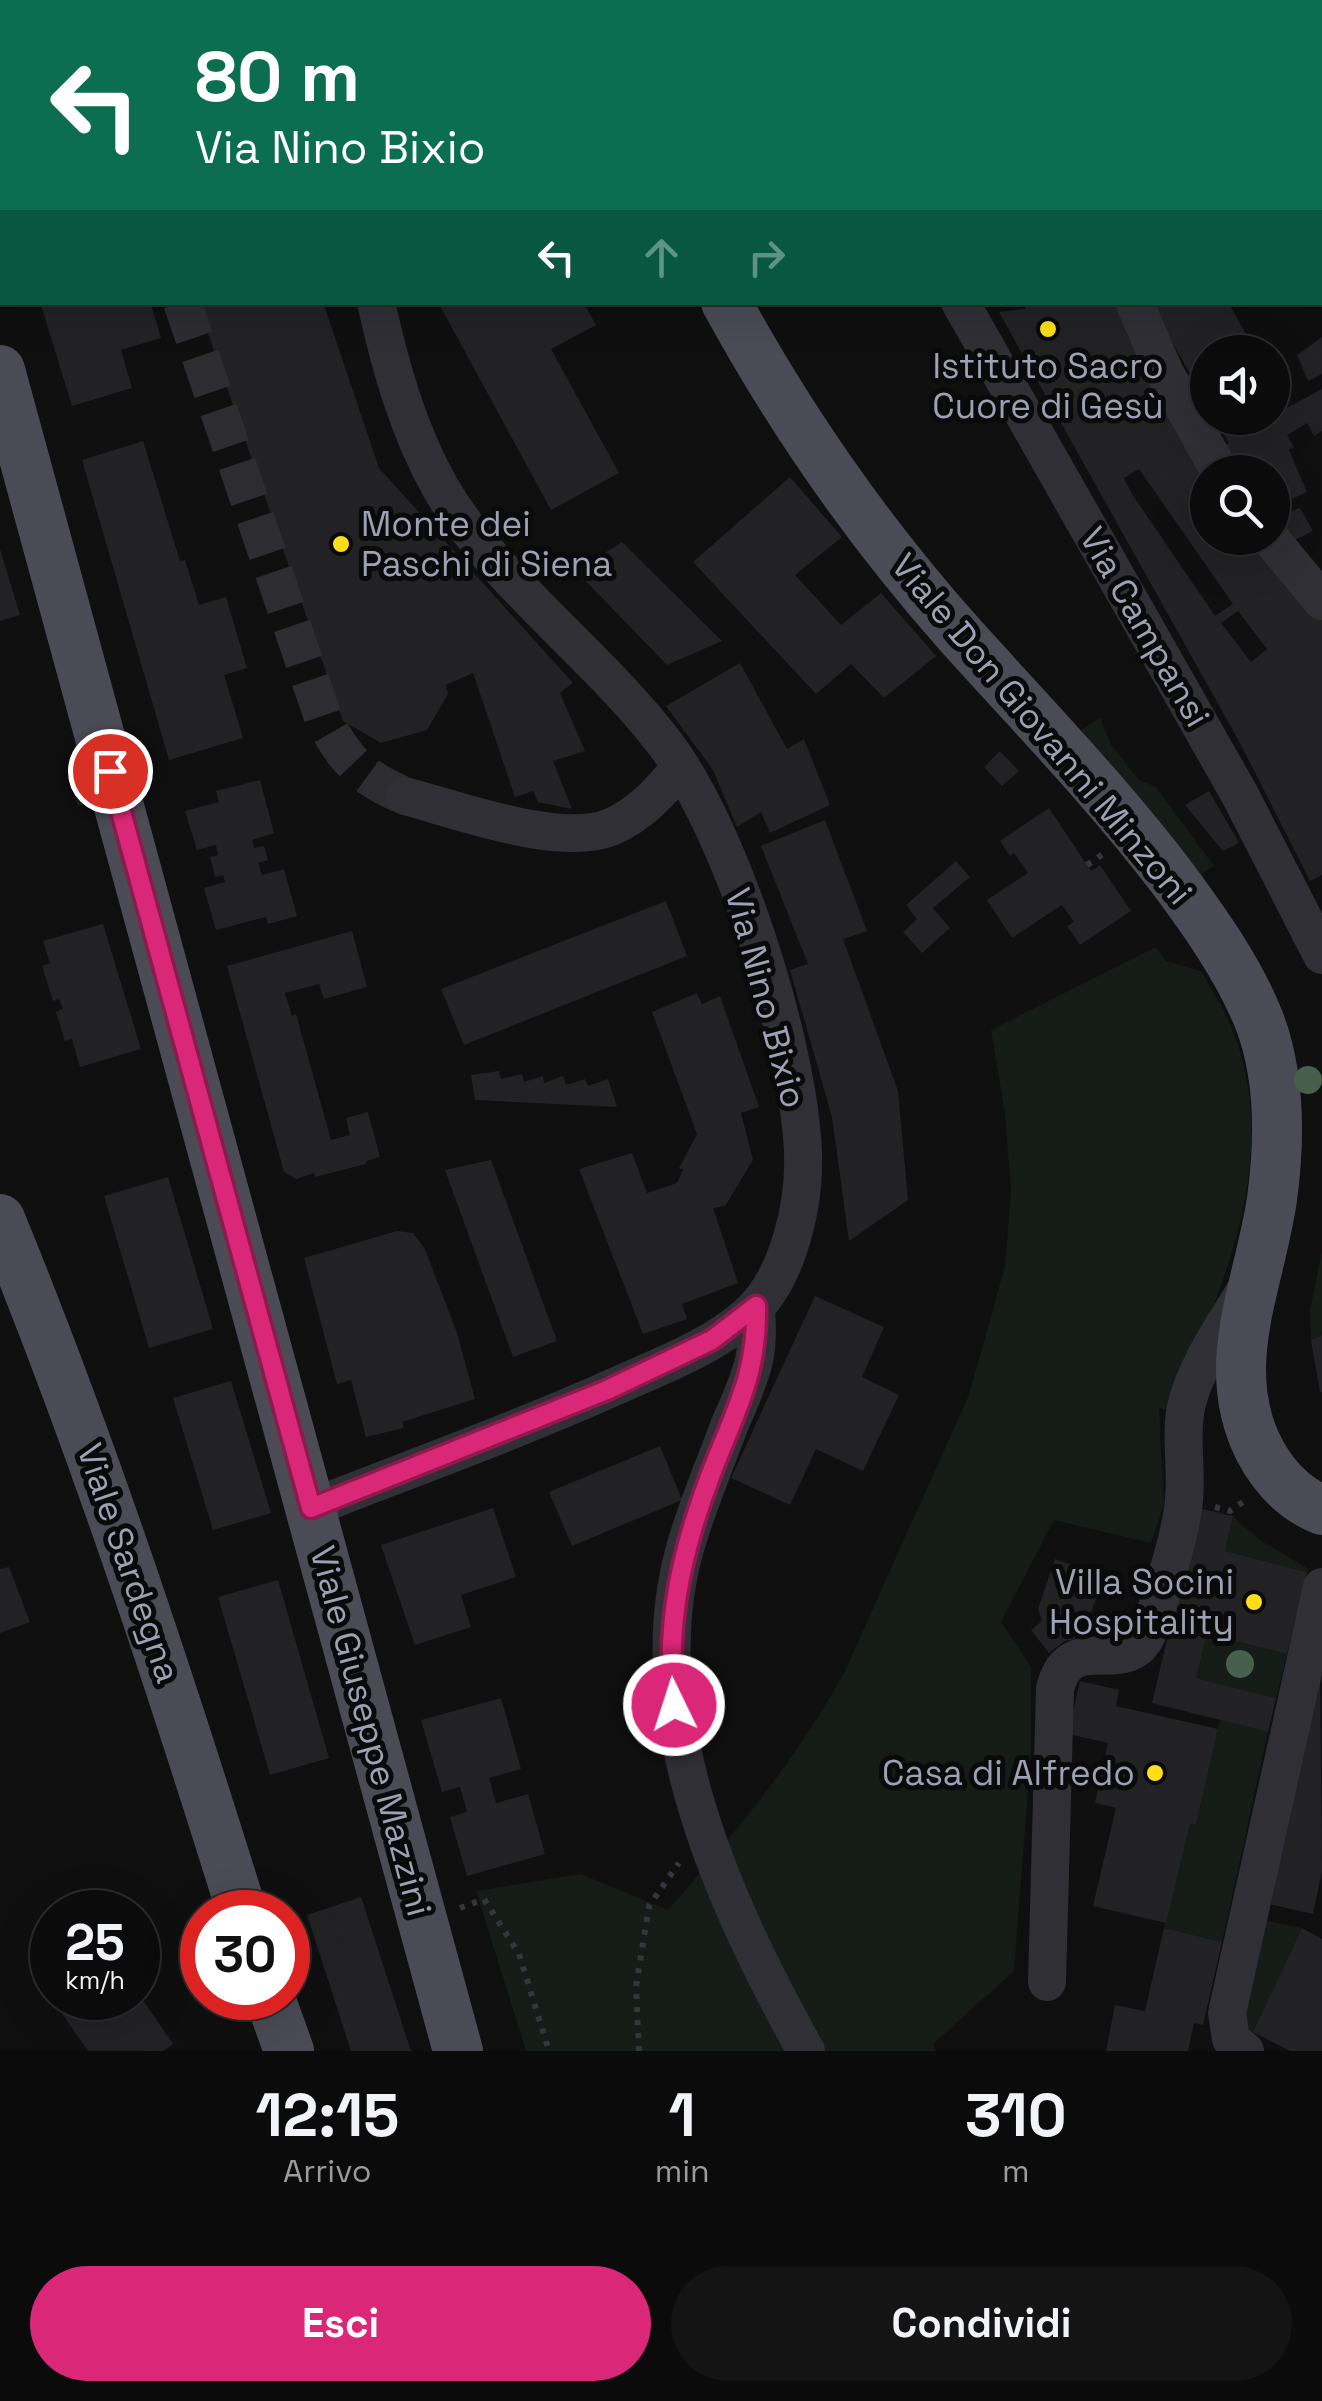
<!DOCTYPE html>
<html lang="it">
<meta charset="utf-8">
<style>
body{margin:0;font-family:"Space Grotesk",sans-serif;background:#141415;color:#f1f3f6;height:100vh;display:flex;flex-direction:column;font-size:38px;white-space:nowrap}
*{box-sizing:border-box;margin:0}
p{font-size:32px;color:#9a9b9d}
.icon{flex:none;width:55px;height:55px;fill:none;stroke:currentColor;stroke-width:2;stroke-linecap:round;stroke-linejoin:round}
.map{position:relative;height:2051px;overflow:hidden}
.side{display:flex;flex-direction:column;background:#0b0b0c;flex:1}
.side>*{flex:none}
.guide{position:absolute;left:0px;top:0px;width:1322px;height:305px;box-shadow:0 10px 40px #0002,0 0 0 2px #2b2b2d;background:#0b6e4f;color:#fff;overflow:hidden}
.tools{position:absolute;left:1190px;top:335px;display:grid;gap:20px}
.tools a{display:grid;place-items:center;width:100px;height:100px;border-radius:50%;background:#0b0b0c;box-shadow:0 10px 40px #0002,0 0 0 2px #2b2b2d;font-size:50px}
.speed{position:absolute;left:30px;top:1890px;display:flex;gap:20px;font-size:50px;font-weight:700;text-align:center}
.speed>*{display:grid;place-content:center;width:130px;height:130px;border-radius:50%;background:#0b0b0c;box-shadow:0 10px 40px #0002,0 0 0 2px #2b2b2d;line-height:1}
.speed small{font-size:25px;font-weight:400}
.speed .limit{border:15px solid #d22;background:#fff;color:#111}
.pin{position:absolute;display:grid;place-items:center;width:85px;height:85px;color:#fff;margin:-42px;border:5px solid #fff;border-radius:50%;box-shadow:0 2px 10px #0007}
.me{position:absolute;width:110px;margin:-55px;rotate:356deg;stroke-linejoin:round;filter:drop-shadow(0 0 8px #0008)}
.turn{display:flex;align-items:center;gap:35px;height:210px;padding:0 30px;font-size:45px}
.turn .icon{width:130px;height:130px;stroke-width:2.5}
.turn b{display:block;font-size:70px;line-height:85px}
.lanes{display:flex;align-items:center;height:95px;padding:0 30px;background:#0003;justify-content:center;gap:50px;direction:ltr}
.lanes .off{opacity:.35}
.eta{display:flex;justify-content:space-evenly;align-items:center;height:170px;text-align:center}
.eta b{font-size:60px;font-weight:800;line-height:70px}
.button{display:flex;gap:20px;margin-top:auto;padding:20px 30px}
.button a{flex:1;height:115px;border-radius:60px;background:#db2777;color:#fff;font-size:40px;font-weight:800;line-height:115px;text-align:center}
.button a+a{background:#141415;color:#f1f3f6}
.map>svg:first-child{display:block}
.green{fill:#151b17}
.building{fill:#222224;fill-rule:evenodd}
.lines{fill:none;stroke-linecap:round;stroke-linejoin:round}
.minor-tunnel{stroke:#2c2c31;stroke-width:38;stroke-dasharray:38 19;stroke-linecap:butt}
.path{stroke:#35363d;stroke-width:6;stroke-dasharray:5 8;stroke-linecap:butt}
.minor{stroke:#302f36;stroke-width:38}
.major{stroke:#4b4b55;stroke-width:50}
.tree{fill:#465f4c}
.route-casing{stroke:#8e194d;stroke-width:25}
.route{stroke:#db2777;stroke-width:18}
.poi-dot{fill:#ffde18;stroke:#0a0a0b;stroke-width:4}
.labels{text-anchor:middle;stroke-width:10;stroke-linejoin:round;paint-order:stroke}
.poi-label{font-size:35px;fill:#9ea0b3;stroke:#0a0a0b;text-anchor:end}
.street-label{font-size:35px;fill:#9ea0b3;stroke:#0a0a0b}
</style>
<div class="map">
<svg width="1322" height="2051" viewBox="0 0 1322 2051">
<rect width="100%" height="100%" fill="#0f0f10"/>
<!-- green -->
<path class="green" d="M1100,718L1111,745L1139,780L1156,787L1214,866L1200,875L1080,731Z
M1156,947L1166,961L1201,971C1214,993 1228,1015 1236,1039C1280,1167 1221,1296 1167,1410L1159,1408L1164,1504L1151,1543L1054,1520L1001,1622L1031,1667V1753L1014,1971L933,2044L936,2051H526L476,1891L581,1874L668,1910C733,1836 796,1760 844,1673L969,1395L1005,1266L1011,1190L1005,1114L991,1030Z
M1322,1250V1335L1311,1340L1310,1310Z
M1233,1516L1258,1539L1307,1568V1572L1225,1551Z
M1207,1634L1287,1654L1276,1698L1196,1678Z
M1220,1720L1268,1732L1222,1942L1164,1928L1190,1824L1196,1825Z
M1264,1920L1302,1928L1253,2032L1243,2026Z"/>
<!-- building -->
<path class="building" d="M40,302H150L161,338L121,350L132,388L72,406Z
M197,302H323L379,468L573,683L560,693L585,751L553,761L572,809L538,802L533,791L515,797L473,673L446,685L448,694L427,730L381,743L343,721Z
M438,302H583L596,325L551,349L619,473L551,510Z
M1026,302H1122L1208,471V538H1261L1322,614V875L1310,881L1240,743L999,312L1025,309ZM1139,469L1233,604L1215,616L1132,494L1124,478ZM1238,611L1267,649L1251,662L1221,623Z
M1149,302H1228L1256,352H1208V405Z
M1322,337V374L1308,381L1297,355Z
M1272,382L1287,408L1322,389V431L1314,436L1307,423L1287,435L1294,447L1289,450L1307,492L1285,502L1290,512L1300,508L1313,531L1289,543L1272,530V472H1235L1218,448L1229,443L1214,418H1272Z
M143,441L180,561L185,560L199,605L226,597L247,668L224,675L243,738L169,760L82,460Z
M790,477L842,537L795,575L841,625L881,593L936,656L884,698L851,664L816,694L693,562Z
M622,542L722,641L667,665L576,571Z
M0,549L20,615L0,621Z
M740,663L787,749L804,739L830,805L770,833L761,812L737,827L713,770L666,706Z
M1000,751L1019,771L1002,786L984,767Z
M260,780L274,833L252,840L254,848L264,846L268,860L258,863L262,875L284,869L297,916L268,924L266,917L216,930L204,888L225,882L223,875L215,877L210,857L218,855L216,845L197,850L185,811L219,802L216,791Z
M82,783L87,804L78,806L72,786Z
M1209,791L1239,843L1223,851L1185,805Z
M1049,808L1091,871L1100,865L1131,911L1080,945L1067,926L1074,922L1062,905L1012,938L987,900L1028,873L1014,853L1010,856L1000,841Z
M825,820L867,931L843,939L898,1091L908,1200L849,1241L832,1117L790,970L808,964L761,846Z
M956,861L970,877L933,908L950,928L922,953L903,932L917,919L906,905Z
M666,901L687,956L464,1045L441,989Z
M103,924L141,1049L80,1067L72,1039L65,1041L56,1012L63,1009L59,999L53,1001L42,966L50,963L43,941Z
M352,931L367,987L324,999L319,984L285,993L292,1016L296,1014L331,1140L350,1135L346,1118L368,1112L380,1157L366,1161V1164L315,1177L314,1173L296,1179L284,1172L227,966Z
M697,993L702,1004L720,996L759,1107L741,1113L753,1160L725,1206L713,1208L738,1283L682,1304L687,1319L643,1334L579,1169L632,1153L647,1193L677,1183L683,1170L679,1168L697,1134L652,1012Z
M499,1071L501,1079L522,1074L524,1082L543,1076L544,1083L563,1076L566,1085L585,1079L588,1086L608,1079L617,1107L475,1100L471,1075Z
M491,1160L557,1341L513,1357L445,1170Z
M168,1177L213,1329L149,1348L104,1196Z
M397,1231L413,1233L425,1249L457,1333L475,1399L402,1422L404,1428L366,1437L351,1380L337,1384L304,1258Z
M815,1296L884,1327L862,1377L899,1395L863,1471L816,1449L790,1505L731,1478Z
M1322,1335V1392H1320L1311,1340Z
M231,1381L271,1513L213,1530L173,1398Z
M660,1446L682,1500L572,1546L549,1492Z
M493,1508L516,1577L461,1595L471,1627L415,1645L381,1545Z
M1198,1508L1233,1516L1225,1551L1307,1572L1287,1654L1207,1634L1196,1678L1276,1698L1268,1732L1152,1703Z
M1055,1559L1104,1576L1088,1622L1081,1620L1075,1639L1065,1641L1049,1653L1031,1630L1042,1621L1038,1609Z
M9,1567L30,1622L0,1633V1569Z
M278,1580L329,1758L270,1775L218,1597Z
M1320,1673L1322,1871L1313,1914L1269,1904Z
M1080,1681L1119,1690L1116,1706L1218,1729L1196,1825L1190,1824L1166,1923L1093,1906L1116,1808L1095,1803L1108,1743L1068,1734Z
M501,1698L521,1769L489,1778L496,1803L528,1794L545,1854L467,1876L450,1817L467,1812L460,1787L442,1792L421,1720Z
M361,1897L411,2051H351L307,1915Z
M1164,1928L1222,1942L1203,2025L1194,2023L1188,2051H1106L1115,2005L1145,2011Z
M1302,1928L1322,1939V2051H1290L1253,2032Z
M138,1993L173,2044L163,2051H88L60,2011L80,1998H138Z"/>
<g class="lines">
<!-- minor-tunnel -->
<path class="minor-tunnel" d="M79,0L80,2
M182,302L324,720C345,760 362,778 405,796"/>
<!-- path -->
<path class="path" d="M1087,865L1103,854
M1215,1507L1230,1511L1243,1502
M460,1908L484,1899L519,1954L549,2051
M639,2051L636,1987L649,1906L679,1863"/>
<!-- minor -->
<path class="minor" d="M450,2L452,0
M911,2L913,0
M1155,2L1156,0
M1320,238H1322
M960,302L1240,795L1322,955
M1134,302L1165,373L1220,472
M1270,538L1322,601
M405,796C458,810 560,848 611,827C640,815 662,790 681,767
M756,1307C757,1324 758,1342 754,1360C749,1382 739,1403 730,1424C715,1464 698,1504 686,1545C636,1715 725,1905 806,2051
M311,1508C415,1467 521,1429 623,1383C666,1364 716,1345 751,1312C789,1276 805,1203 803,1153C799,1044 732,832 666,745C600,657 495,582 440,487C408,430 390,366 376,302
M1047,1982L1055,1689C1070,1626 1128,1682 1148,1632C1160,1602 1182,1531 1184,1499C1187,1469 1180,1437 1186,1407C1196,1365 1223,1328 1245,1291
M1245,2051L1231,2039L1227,2013L1322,1587"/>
<!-- major -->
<path class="major" d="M560,0L562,2
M726,302C791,421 870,534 960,635C1032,715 1107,792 1173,879C1205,922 1239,970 1259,1020C1281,1077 1280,1140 1272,1199C1260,1283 1217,1366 1259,1449C1273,1476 1293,1498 1322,1510
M0,370L458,2051
M0,1219C93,1446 169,1678 242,1912
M270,1998L289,2051"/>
</g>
<!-- trees -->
<g class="tree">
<circle cx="1308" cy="1080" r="14"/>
<circle cx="1240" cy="1664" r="14"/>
</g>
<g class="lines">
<defs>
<path id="route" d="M110,771L311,1508L607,1390L712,1340L756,1306C758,1375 734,1413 711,1474C682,1550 665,1624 674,1705"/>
</defs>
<!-- route casing -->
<use href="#route" class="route-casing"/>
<!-- route -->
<use href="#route" class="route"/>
</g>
<!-- markers -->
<g class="poi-dot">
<circle cx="1048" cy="329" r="10"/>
<circle cx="341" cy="544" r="10"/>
<circle cx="1254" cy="1602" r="10"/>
<circle cx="1155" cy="1773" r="10"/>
</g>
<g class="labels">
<!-- poi labels -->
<g class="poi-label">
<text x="1048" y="378" text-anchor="middle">Istituto Sacro<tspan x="1048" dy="40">Cuore di Gesù</tspan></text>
<text x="361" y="536" text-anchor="start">Monte dei<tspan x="361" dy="40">Paschi di Siena</tspan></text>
<text x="1234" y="1594">Villa Socini<tspan x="1234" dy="40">Hospitality</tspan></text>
<text x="1135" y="1785">Casa di Alfredo</text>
</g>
<!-- street labels -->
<g class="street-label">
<text transform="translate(1145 627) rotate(60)" y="12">Via Campansi</text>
<text transform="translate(1042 729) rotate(50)" y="12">Viale Don Giovanni Minzoni</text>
<text transform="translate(766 998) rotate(75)" y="12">Via Nino Bixio</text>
<text transform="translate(129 1563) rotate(71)" y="12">Viale Sardegna</text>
<text transform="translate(371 1731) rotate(75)" y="12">Viale Giuseppe Mazzini</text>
</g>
</g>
</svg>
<div class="tools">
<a><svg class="icon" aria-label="sound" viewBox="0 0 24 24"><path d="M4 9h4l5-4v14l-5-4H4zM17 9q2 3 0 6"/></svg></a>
<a><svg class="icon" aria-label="search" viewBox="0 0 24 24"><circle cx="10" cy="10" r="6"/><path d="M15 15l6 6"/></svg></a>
</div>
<div class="speed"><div>25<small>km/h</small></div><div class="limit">30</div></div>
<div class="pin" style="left:110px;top:771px;background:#d93025"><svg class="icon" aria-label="arrive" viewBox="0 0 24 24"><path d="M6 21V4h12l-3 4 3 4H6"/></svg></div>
<svg class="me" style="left:674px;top:1705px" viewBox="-20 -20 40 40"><circle r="17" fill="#db2777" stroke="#fff" stroke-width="3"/><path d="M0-11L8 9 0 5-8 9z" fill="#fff"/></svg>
<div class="guide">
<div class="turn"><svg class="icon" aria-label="left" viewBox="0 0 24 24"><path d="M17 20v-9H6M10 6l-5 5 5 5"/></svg><div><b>80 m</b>Via Nino Bixio</div></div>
<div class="lanes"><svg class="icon" aria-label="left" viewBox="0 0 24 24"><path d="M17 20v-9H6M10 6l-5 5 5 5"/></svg><svg class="icon off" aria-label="ahead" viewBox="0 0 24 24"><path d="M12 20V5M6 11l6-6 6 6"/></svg><svg class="icon off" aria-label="right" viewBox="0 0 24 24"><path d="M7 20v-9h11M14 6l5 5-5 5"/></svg></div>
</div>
</div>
<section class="side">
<div class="eta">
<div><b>12:15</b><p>Arrivo</p></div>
<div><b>1</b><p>min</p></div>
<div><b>310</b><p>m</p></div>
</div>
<div class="button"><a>Esci</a><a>Condividi</a></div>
</section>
